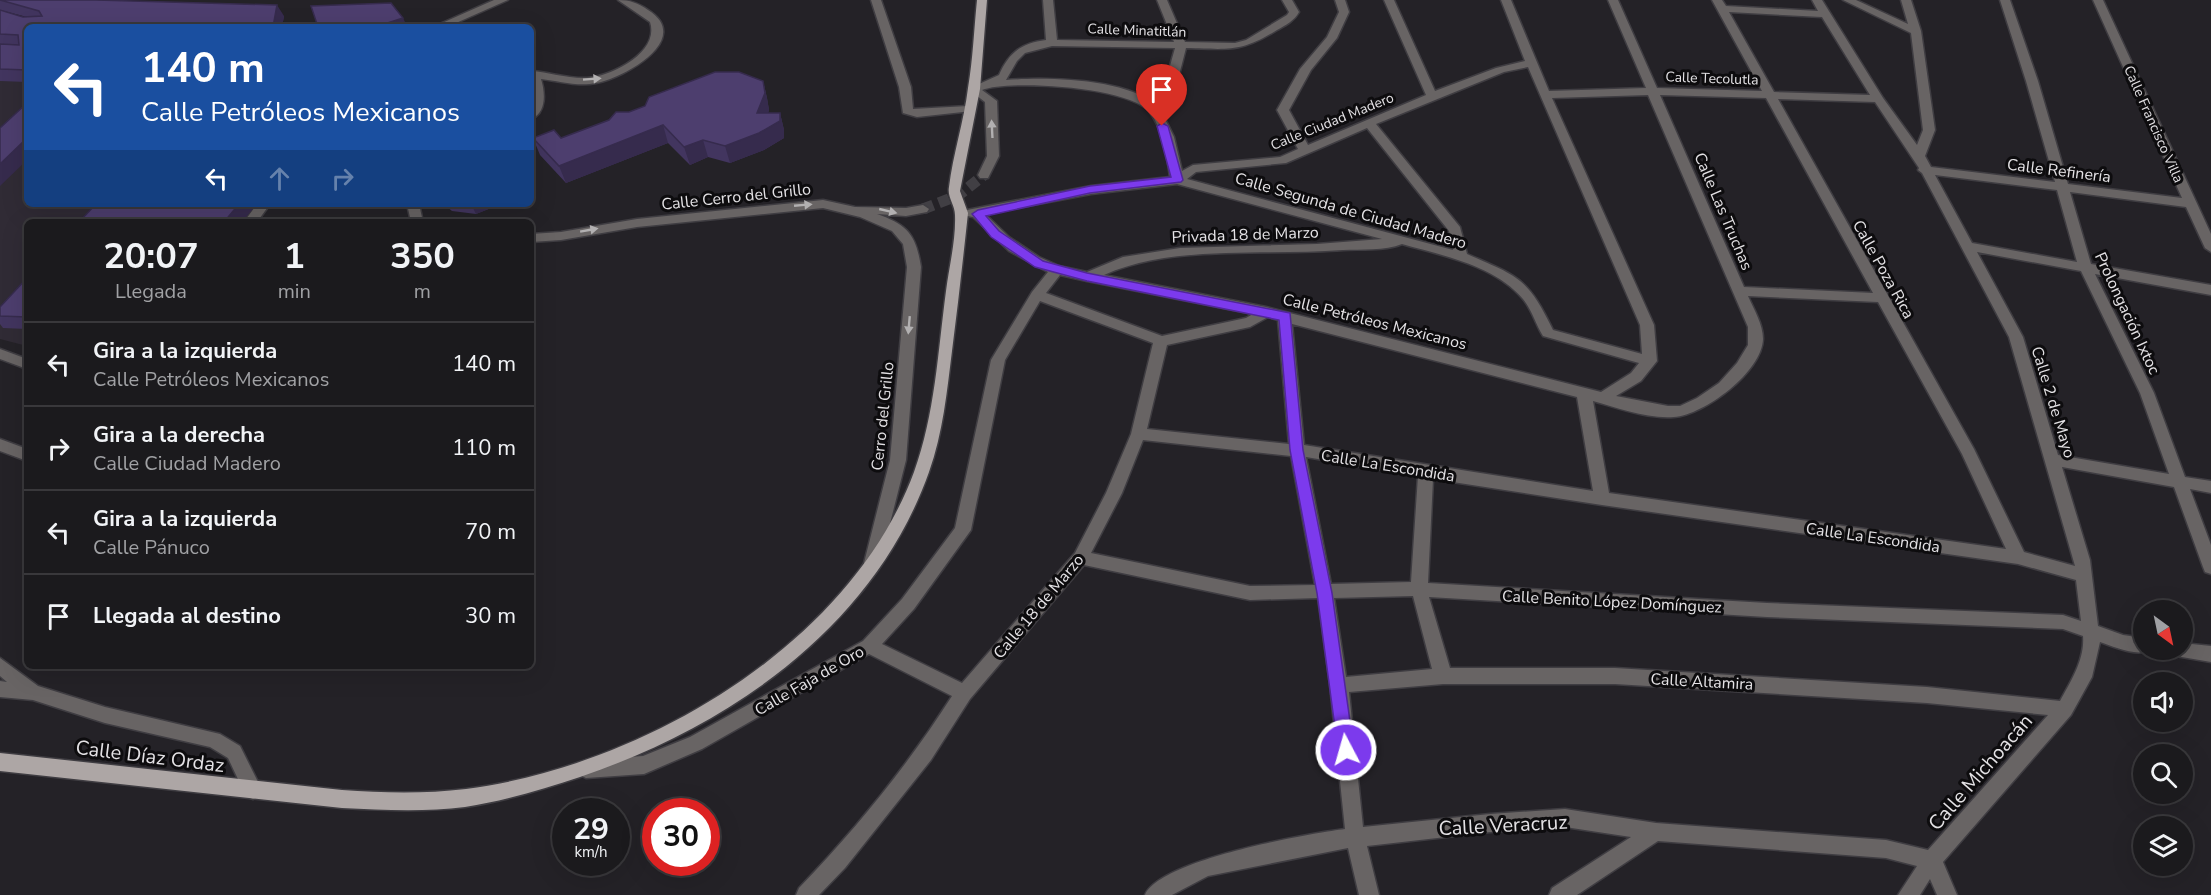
<!DOCTYPE html>
<html lang="es">
<meta charset="utf-8">
<style>
body{margin:0;font-family:"Nunito Sans",sans-serif;background:#28272a;color:#f1f3f6;height:100vh;display:flex;flex-direction:column;font-size:22px;white-space:nowrap}
*{box-sizing:border-box;margin:0}
p{font-size:20px;color:#a0a1a4}
.icon{flex:none;width:33px;height:33px;fill:none;stroke:currentColor;stroke-width:2;stroke-linecap:round;stroke-linejoin:round}
.map{position:relative;flex:1;overflow:hidden}
.details{position:absolute;left:24px;top:219px;width:510px;height:450px;display:flex;flex-direction:column;background:#1b1a1d;border-radius:9px;box-shadow:0 6px 24px #0002,0 0 0 2px #39383b}
.details>*{flex:none}
.banner{position:absolute;left:24px;top:24px;width:510px;height:183px;border-radius:9px;box-shadow:0 6px 24px #0002,0 0 0 2px #39383b;background:#1a4fa0;color:#fff;overflow:hidden}
.needle{width:39px;rotate:147deg}
.tools{position:absolute;left:2133px;top:600px;display:grid;gap:12px}
.tools a{display:grid;place-items:center;width:60px;height:60px;border-radius:50%;background:#1b1a1d;box-shadow:0 6px 24px #0002,0 0 0 2px #39383b;font-size:30px}
.speed{position:absolute;left:552px;top:798px;display:flex;gap:12px;font-size:30px;font-weight:700;text-align:center}
.speed>*{display:grid;place-content:center;width:78px;height:78px;border-radius:50%;background:#1b1a1d;box-shadow:0 6px 24px #0002,0 0 0 2px #39383b;line-height:1}
.speed small{font-size:15px;font-weight:400}
.speed .limit{border:9px solid #d22;background:#fff;color:#111}
.pin{position:absolute;display:grid;place-items:center;width:51px;height:51px;color:#fff;margin:-62px -26px;border-radius:50% 50% 50% 0;rotate:-45deg;box-shadow:0 0 6px #0007}
.pin .icon{rotate:45deg}
.me{position:absolute;width:66px;margin:-33px;rotate:354deg;stroke-linejoin:round;filter:drop-shadow(0 0 4px #0008)}
.turn{display:flex;align-items:center;gap:21px;height:126px;padding:0 18px;font-size:27px}
.turn .icon{width:78px;height:78px;stroke-width:2.5}
.turn b{display:block;font-size:42px;line-height:51px}
.lanes{display:flex;align-items:center;height:57px;padding:0 18px;background:#0003;justify-content:center;gap:30px;direction:ltr}
.lanes .off{opacity:.35}
.eta{display:flex;justify-content:space-evenly;align-items:center;height:102px;text-align:center}
.eta b{font-size:36px;font-weight:700;line-height:42px}
ul{padding:0;list-style:none}
li{display:flex;align-items:center;gap:18px;height:84px;padding:0 18px;border-top:2px solid #39383b}
li div{flex:1}
li b{display:block;font-size:22px}
li em{font-style:normal}
.map>svg:first-child{display:block}
.built{fill:#302b35}
.lines{fill:none;stroke-linecap:round;stroke-linejoin:round}
.minor-tunnel{stroke:#413f44;stroke-width:11;stroke-dasharray:11 6;stroke-linecap:butt}
.minor-casing{stroke:#3f3d42;stroke-width:3}
.major-casing{stroke:#3f3d42;stroke-width:3}
.minor{fill:#686464;fill-rule:evenodd}
.major{fill:#ada6a5;fill-rule:evenodd}
.wall{fill:#42355f}
.shaded-wall{fill:#362b4d}
.building{fill:#4d3e6e;stroke:#362b4d;stroke-width:1.5}
.oneway{fill:#b2b0b1}
.route{fill:#7c3aed;stroke:#51269a;stroke-width:1.5}
.labels{text-anchor:middle;stroke-width:6;stroke-linejoin:round;paint-order:stroke}
.far-street-label{font-size:14px;fill:#e4e2e5;stroke:#0d0c0e}
.street-label{font-size:16px;fill:#e4e2e5;stroke:#0d0c0e}
.near-street-label{font-size:20px;fill:#e4e2e5;stroke:#0d0c0e}
</style>
<div class="map">
<svg width="2211" height="895" viewBox="0 0 2211 895">
<rect width="100%" height="100%" fill="#242227"/>
<!-- built -->
<path class="built" d="M0,59L27,60V204H256L242,222H27V346L0,339Z"/>
<g class="lines">
<!-- minor-tunnel -->
<path class="minor-tunnel" d="M923,209L959,195L984,175"/>
<defs>
<path id="minor" d="M494,0H508L447,27H433Z
M618,0C630,0 638,3 648,10C694,39 624,78 596,83C578,87 559,81 541,79C545,92 547,113 531,119V103L534,96L531,71C549,72 568,79 587,78C612,76 660,52 650,22Z
M871,0H881L911,87L913,109L968,106L972,107V111L917,117L903,113L899,87Z
M1043,0H1053L1057,40L1174,42L1157,0H1167L1185,42L1235,43L1246,40L1287,15L1289,12L1282,0H1292L1299,12C1294,21 1286,25 1277,30C1240,53 1228,49 1186,48L1175,91L1163,115L1174,137L1182,171L1193,165L1280,157L1298,149L1277,110L1300,69L1327,37L1339,12L1335,0H1345L1349,12L1337,38L1311,70L1289,110L1308,145L1426,95L1384,0H1394L1435,91L1496,68L1525,61L1501,0H1511L1549,91L1646,88L1608,0H1618L1657,88L1762,91L1712,0H1722L1726,6L1818,11L1812,0H1822L1883,98L1917,145L1923,130L1911,33L1843,0H1856L1908,24L1901,0H1911L1921,31L1935,130L1925,156L1931,167L2055,182L2026,81L2000,0H2010L2038,81L2068,184L2182,198L2093,0H2103L2211,234V252L2205,248L2186,207L2070,192L2091,264L2211,285V295L2095,274L2154,393L2185,477L2211,481V493L2190,489L2211,545V574L2205,572L2203,567L2174,487L2062,467L2090,560L2098,626L2123,635L2144,638V650H2150C2136,657 2115,647 2100,642L2092,677L2071,715L1943,862L1957,895H1937L1930,879L1920,895H1898L1917,866L1886,858L1658,841L1577,895H1549L1552,888L1631,837L1565,827L1490,832L1367,846L1379,895H1359L1348,848L1208,876L1172,895H1145C1160,860 1306,834 1345,829L1330,685L1318,598L1250,600L1084,565L970,699L931,760L845,868L819,895H796L799,888C856,829 908,765 952,696L869,654L702,749L644,774L586,778L580,775L577,769L580,763L586,760L643,756L690,737L863,641L902,599L955,528L991,360L1032,292L1048,272L1009,251L973,217L967,216V210L1091,186L1170,177C1167,155 1163,129 1149,111C1128,87 1010,79 982,90L997,101L999,156L988,178H980L978,175L987,156L985,102L968,89L999,75C1009,52 1022,43 1046,40ZM1729,12L1822,17L1870,95L1774,92ZM1052,46L1175,48L1163,91L1156,105C1124,78 1047,77 1006,80L1017,61L1025,53ZM1528,67L1640,325L1642,354L1553,330C1527,277 1519,277 1467,254L1460,227L1376,124L1504,72ZM1648,95L1748,327V345L1737,363L1719,383L1697,398L1680,406H1668L1616,396L1641,381L1657,361L1654,325L1552,98ZM1660,95L1766,98L1873,293L1744,287ZM1778,99L1875,102L1919,168L1918,170L1922,173L2009,337L2075,566L2024,552L1974,449ZM1367,128L1449,231L1453,250L1187,179L1196,172L1286,163ZM1935,175L2057,190L2077,262L1972,243ZM1177,184L1382,239L1317,244L1180,248L1123,257L1087,272L1059,266L1039,257L1009,237L985,214L1091,194ZM1402,244C1444,256 1494,265 1523,299C1532,310 1536,325 1543,336L1639,363L1631,373L1601,392L1266,307L1104,275C1172,244 1268,256 1343,250C1361,249 1385,251 1402,244ZM1977,252L2081,271L2140,393L2169,474L2058,455L2023,337ZM1060,275L1087,281L1253,314L1246,318L1162,336L1046,293ZM1748,296L1878,302L1962,454L2006,549L1609,493L1593,401C1618,408 1647,419 1674,417C1704,415 1762,372 1763,339C1763,324 1754,310 1748,296ZM1040,301L1153,343L1131,434L1106,493L1075,553L962,683L882,644L914,609L971,530L1005,360ZM1268,317L1278,320L1289,444L1147,429L1167,345L1250,327ZM1292,324L1577,397L1593,491L1304,445ZM1143,440L1291,456L1315,585L1250,586L1091,553L1122,493ZM1306,457L1418,476L1411,582L1331,584ZM1433,479L1602,505L2018,564L2076,580L2081,621L2063,615L1767,603L1428,583ZM1413,596L1432,669L1346,677L1334,598ZM1429,597L1767,617L2063,629L2083,636C2085,659 2071,681 2060,701L1927,687L1615,668H1450ZM1443,684H1615L1927,703L2048,715L1928,850L1886,840L1656,823L1565,809L1490,814L1363,827L1349,692Z
M823,200L855,207L906,208L923,205L929,209L927,212L906,216L877,214C908,225 916,235 921,267L906,460L880,563L878,568L872,570L866,568L864,563L890,460L907,267L903,244L892,231L860,217L823,208L637,227L561,240L531,242V234L561,232L637,219Z
M257,204H270L257,222H244Z
M407,204H419L423,222H411Z
M0,349L27,359V369L0,359Z
M0,439L27,449V461L0,451Z
M2182,643L2211,646V662L2170,655L2168,650H2182Z
M0,658L38,686L105,707L220,734L240,746L262,790L260,796L253,799L246,796L228,758L210,747L105,723L33,700L0,697V681L7,682L0,676Z"/>
<path id="major" d="M977,0H987L980,89L960,191L968,213C963,259 958,305 952,351C947,391 943,433 929,472C874,627 730,726 580,777C543,789 505,801 465,807C425,812 383,810 342,808L0,771V753L342,790C383,793 425,794 466,789C643,766 850,645 914,472C935,415 938,351 946,291C949,267 956,240 955,215C955,205 947,197 949,187C953,154 964,121 968,88C973,59 974,29 977,0Z"/>
</defs>
<!-- minor casing -->
<use href="#minor" class="minor-casing"/>
<!-- major casing -->
<use href="#major" class="major-casing"/>
<!-- minor -->
<use href="#minor" class="minor"/>
<!-- major -->
<use href="#major" class="major"/>
</g>
<!-- wall -->
<path class="wall" d="M0,0L284,16L282,27H27V82L0,81V10L23,17H27L0,10Z
M763,81L767,98L769,110L768,113H780L784,130V138L764,150L730,163L708,157L690,165L668,143L566,183L540,155L533,138H561L645,106Z
M445,204H501L476,214L452,211L446,206Z
M27,278V329L3,328L0,324V307Z"/>
<!-- shaded-wall -->
<path class="shaded-wall" d="M277,5L284,16L282,27H273Z
M403,18L407,26L375,27Z
M763,81L767,98L769,110L762,130L757,113Z
M780,113L784,130V138L764,150L730,163L725,146Z
M663,125L668,143L566,183L559,166Z
M27,138V160L0,186V164Z
M703,140L708,157L690,165L684,147Z
M239,204H257L242,222H224Z
M471,204H501L476,214Z"/>
<!-- building -->
<path class="building" d="M0,0H96L277,5L273,27H27V70L0,69V44L19,45L18,35L0,34V10L23,17L42,16L39,11Z
M391,3L403,18L375,27H318L311,6Z
M715,72H739L763,81L765,93L757,113H780V121L759,133L725,146L703,140L684,147L663,125L559,166L533,138L554,130L561,138L609,120L616,112H629L645,106L649,97Z
M27,103V138L0,164V128Z
M96,204H239L224,222H79Z
M27,278V317L0,316V307Z"/>
<!-- one-way arrows -->
<defs><path id="oneway-solid" d="M-6-.8H1V-3.2L6.5 0L1 3.2V.8H-6Z" transform="scale(1.5)"/></defs>
<g class="oneway">
<use href="#oneway-solid" transform="translate(592 79) rotate(-4)"/>
<use href="#oneway-solid" transform="translate(992 129) rotate(-93)"/>
<use href="#oneway-solid" transform="translate(803 205) rotate(-5)"/>
<use href="#oneway-solid" transform="translate(888 211) rotate(13)"/>
<use href="#oneway-solid" transform="translate(589 230) rotate(-10)"/>
<use href="#oneway-solid" transform="translate(909 325) rotate(95)"/>
</g>
<!-- route -->
<path class="route" d="M1162,123L1168,126L1183,180L1181,182L1090,193L986,216L999,231L1043,261L1087,273L1290,313L1303,450L1332,593L1354,750L1352,755L1346,758L1340,755L1338,750L1317,593L1290,450L1279,320L1087,281L1035,267L991,237L972,214L978,210L1090,186L1171,177L1157,126Z"/>
<g class="labels">
<!-- far-street labels -->
<g class="far-street-label">
<text transform="translate(1137 30) rotate(2)" y="5">Calle Minatitlán</text>
<text transform="translate(1712 78) rotate(2)" y="5">Calle Tecolutla</text>
<text transform="translate(1332 121) rotate(-22)" y="5">Calle Ciudad Madero</text>
<text transform="translate(2154 124) rotate(66)" y="5">Calle Francisco Villa</text>
</g>
<!-- street labels -->
<g class="street-label">
<text transform="translate(2059 170) rotate(7)" y="6">Calle Refinería</text>
<text transform="translate(736 196) rotate(-6)" y="6">Calle Cerro del Grillo</text>
<text transform="translate(1351 210) rotate(16)" y="6">Calle Segunda de Ciudad Madero</text>
<text transform="translate(1724 211) rotate(67)" y="6">Calle Las Truchas</text>
<text transform="translate(1245 234) rotate(-2)" y="6">Privada 18 de Marzo</text>
<text transform="translate(1884 269) rotate(61)" y="6">Calle Poza Rica</text>
<text transform="translate(2128 313) rotate(65)" y="6">Prolongación Ixtoc</text>
<text transform="translate(1375 321) rotate(14)" y="6">Calle Petróleos Mexicanos</text>
<text transform="translate(2054 402) rotate(73)" y="6">Calle 2 de Mayo</text>
<text transform="translate(882 416) rotate(-84)" y="6">Cerro del Grillo</text>
<text transform="translate(1388 465) rotate(9)" y="6">Calle La Escondida</text>
<text transform="translate(1873 537) rotate(8)" y="6">Calle La Escondida</text>
<text transform="translate(1612 601) rotate(3)" y="6">Calle Benito López Domínguez</text>
<text transform="translate(1038 606) rotate(-50)" y="6">Calle 18 de Marzo</text>
<text transform="translate(809 680) rotate(-30)" y="6">Calle Faja de Oro</text>
<text transform="translate(1702 681) rotate(3)" y="6">Calle Altamira</text>
</g>
<!-- near-street labels -->
<g class="near-street-label">
<text transform="translate(150 756) rotate(7)" y="7">Calle Díaz Ordaz</text>
<text transform="translate(1980 772) rotate(-49)" y="7">Calle Michoacán</text>
<text transform="translate(1503 825) rotate(-3)" y="7">Calle Veracruz</text>
</g>
</g>
</svg>
<div class="tools">
<a><svg class="needle" viewBox="-14 -14 28 28"><path d="M0-13l5 13h-10z" fill="#e53935"/><path d="M0 13l5-13h-10z" fill="#a0a1a4"/></svg></a>
<a><svg class="icon" aria-label="sound" viewBox="0 0 24 24"><path d="M4 9h4l5-4v14l-5-4H4zM17 9q2 3 0 6"/></svg></a>
<a><svg class="icon" aria-label="search" viewBox="0 0 24 24"><circle cx="10" cy="10" r="6"/><path d="M15 15l6 6"/></svg></a>
<a><svg class="icon" aria-label="layers" viewBox="0 0 24 24"><path d="M12 4l9 5-9 5-9-5zM3 14l9 5 9-5"/></svg></a>
</div>
<div class="speed"><div>29<small>km/h</small></div><div class="limit">30</div></div>
<div class="pin" style="left:1162px;top:126px;background:#d93025"><svg class="icon" aria-label="arrive" viewBox="0 0 24 24"><path d="M6 21V4h12l-3 4 3 4H6"/></svg></div>
<svg class="me" style="left:1346px;top:750px" viewBox="-20 -20 40 40"><circle r="17" fill="#7c3aed" stroke="#fff" stroke-width="3"/><path d="M0-11L8 9 0 5-8 9z" fill="#fff"/></svg>
<div class="banner">
<div class="turn"><svg class="icon" aria-label="left" viewBox="0 0 24 24"><path d="M17 20v-9H6M10 6l-5 5 5 5"/></svg><div><b>140 m</b>Calle Petróleos Mexicanos</div></div>
<div class="lanes"><svg class="icon" aria-label="left" viewBox="0 0 24 24"><path d="M17 20v-9H6M10 6l-5 5 5 5"/></svg><svg class="icon off" aria-label="ahead" viewBox="0 0 24 24"><path d="M12 20V5M6 11l6-6 6 6"/></svg><svg class="icon off" aria-label="right" viewBox="0 0 24 24"><path d="M7 20v-9h11M14 6l5 5-5 5"/></svg></div>
</div>
<section class="details">
<div class="eta">
<div><b>20:07</b><p>Llegada</p></div>
<div><b>1</b><p>min</p></div>
<div><b>350</b><p>m</p></div>
</div>
<ul>
<li><svg class="icon" aria-label="left" viewBox="0 0 24 24"><path d="M17 20v-9H6M10 6l-5 5 5 5"/></svg><div><b>Gira a la izquierda</b><p>Calle Petróleos Mexicanos</p></div><em>140 m</em></li>
<li><svg class="icon" aria-label="right" viewBox="0 0 24 24"><path d="M7 20v-9h11M14 6l5 5-5 5"/></svg><div><b>Gira a la derecha</b><p>Calle Ciudad Madero</p></div><em>110 m</em></li>
<li><svg class="icon" aria-label="left" viewBox="0 0 24 24"><path d="M17 20v-9H6M10 6l-5 5 5 5"/></svg><div><b>Gira a la izquierda</b><p>Calle Pánuco</p></div><em>70 m</em></li>
<li><svg class="icon" aria-label="arrive" viewBox="0 0 24 24"><path d="M6 21V4h12l-3 4 3 4H6"/></svg><div><b>Llegada al destino</b></div><em>30 m</em></li>
</ul>
</section>
</div>
